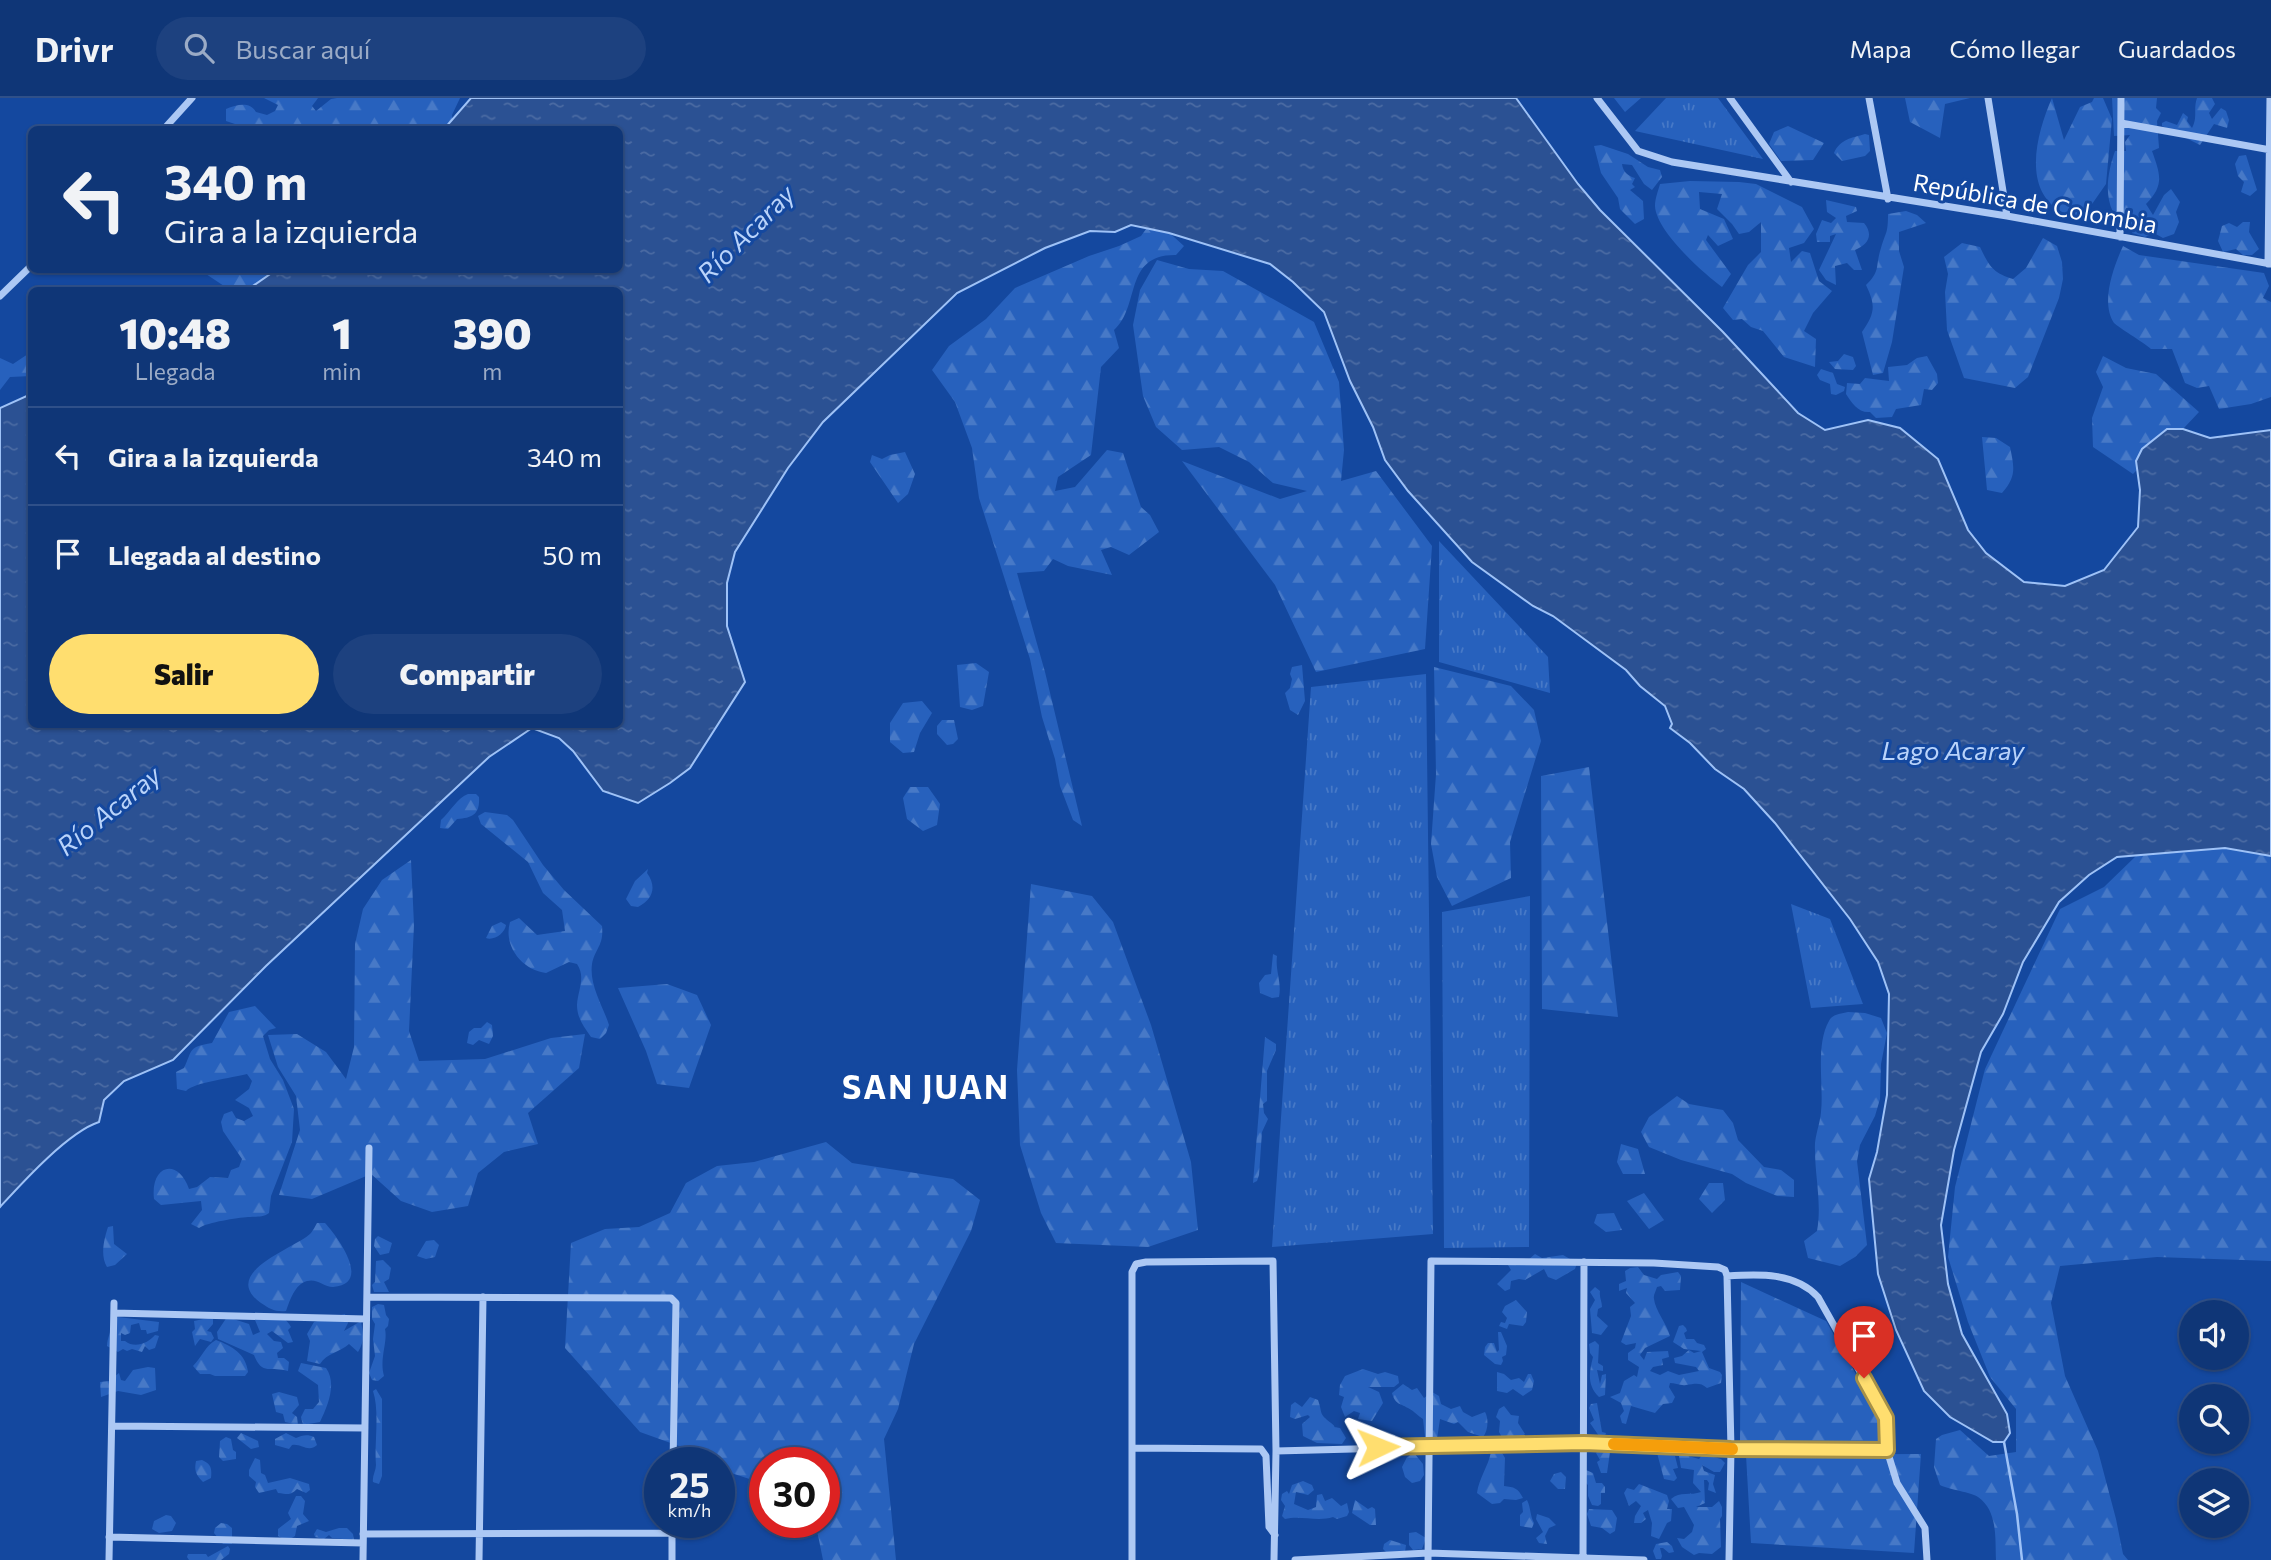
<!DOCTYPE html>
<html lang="es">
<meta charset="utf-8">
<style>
body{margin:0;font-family:Commissioner,sans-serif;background:#1d417f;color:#f1f3f6;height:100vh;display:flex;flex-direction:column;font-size:26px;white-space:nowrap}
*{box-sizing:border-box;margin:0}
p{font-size:23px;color:#9babc6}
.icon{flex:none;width:38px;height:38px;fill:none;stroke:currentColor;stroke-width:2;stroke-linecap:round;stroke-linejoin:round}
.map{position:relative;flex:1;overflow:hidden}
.details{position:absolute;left:28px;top:189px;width:595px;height:441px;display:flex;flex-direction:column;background:#0f3677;border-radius:10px;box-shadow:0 2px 5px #0004,0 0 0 2px #2f5089}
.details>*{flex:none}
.top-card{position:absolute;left:28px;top:28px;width:595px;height:147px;border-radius:10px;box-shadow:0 2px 5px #0004,0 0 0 2px #2f5089;background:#0f3677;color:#f1f3f6;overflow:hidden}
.fabs{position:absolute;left:2179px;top:1202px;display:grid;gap:14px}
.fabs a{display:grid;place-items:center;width:70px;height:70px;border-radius:50%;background:#0f3677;box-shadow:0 2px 5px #0004,0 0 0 2px #2f5089;font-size:35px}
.speed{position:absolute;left:644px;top:1349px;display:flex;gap:14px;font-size:35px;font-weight:700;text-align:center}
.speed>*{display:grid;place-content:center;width:91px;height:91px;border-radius:50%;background:#0f3677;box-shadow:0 2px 5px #0004,0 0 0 2px #2f5089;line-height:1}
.speed small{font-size:18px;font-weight:400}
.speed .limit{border:10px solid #d22;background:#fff;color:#111}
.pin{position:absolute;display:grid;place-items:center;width:60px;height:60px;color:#fff;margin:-72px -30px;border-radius:50% 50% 50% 0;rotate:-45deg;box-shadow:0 0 7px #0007}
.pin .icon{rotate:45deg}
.me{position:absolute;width:77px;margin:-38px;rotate:88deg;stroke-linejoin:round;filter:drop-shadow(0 0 5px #0008)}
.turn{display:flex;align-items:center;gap:24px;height:147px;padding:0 21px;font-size:32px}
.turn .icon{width:91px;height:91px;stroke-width:2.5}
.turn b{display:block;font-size:49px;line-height:60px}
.eta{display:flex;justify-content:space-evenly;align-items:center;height:119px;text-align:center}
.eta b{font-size:42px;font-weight:800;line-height:49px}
.action{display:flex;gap:14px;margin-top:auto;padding:14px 21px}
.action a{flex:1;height:80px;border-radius:42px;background:#ffde6f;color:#111;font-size:28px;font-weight:800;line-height:80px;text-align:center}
.action a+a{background:#1d417f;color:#f1f3f6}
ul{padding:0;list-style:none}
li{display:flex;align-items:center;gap:21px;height:98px;padding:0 21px;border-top:2px solid #2f5089}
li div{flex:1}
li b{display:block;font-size:26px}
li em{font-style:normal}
header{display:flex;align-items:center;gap:42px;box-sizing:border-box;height:98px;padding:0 35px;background:#0f3677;border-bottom:2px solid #2f5089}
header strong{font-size:33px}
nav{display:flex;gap:38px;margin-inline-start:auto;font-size:24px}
.search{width:490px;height:63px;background:#1d417f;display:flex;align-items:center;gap:18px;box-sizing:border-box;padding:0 24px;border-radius:38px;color:#9babc6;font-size:26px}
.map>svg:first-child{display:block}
.grass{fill:url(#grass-tufts)}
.forest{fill:url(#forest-firs)}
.water{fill:url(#water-ripples);stroke:#9ec2f7;stroke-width:2}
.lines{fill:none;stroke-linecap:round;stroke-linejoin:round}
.stream{stroke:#9ec2f7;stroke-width:2.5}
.minor{stroke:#acc8f4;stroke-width:7}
.route-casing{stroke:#a69048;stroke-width:18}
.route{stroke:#ffde6f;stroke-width:12}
.slow{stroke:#f59e0b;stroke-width:12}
.labels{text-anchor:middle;stroke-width:6;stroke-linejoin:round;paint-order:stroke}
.street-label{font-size:24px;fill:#fff;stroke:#14489f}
.water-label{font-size:26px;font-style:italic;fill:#b9d3fa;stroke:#14489f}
.district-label{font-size:32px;font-weight:bold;letter-spacing:2px;fill:#fff;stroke:#14489f}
</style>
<header>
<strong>Drivr</strong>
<div class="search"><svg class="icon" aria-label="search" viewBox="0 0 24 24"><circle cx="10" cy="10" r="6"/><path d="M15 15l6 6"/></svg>Buscar aquí</div>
<nav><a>Mapa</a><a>Cómo llegar</a><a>Guardados</a></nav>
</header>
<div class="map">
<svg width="2271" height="1462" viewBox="0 0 2271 1462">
<defs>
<pattern id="grass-tufts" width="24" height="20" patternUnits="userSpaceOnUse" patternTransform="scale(1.75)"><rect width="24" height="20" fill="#2761bd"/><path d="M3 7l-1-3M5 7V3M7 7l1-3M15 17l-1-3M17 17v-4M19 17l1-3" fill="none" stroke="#4779c7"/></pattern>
<pattern id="forest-firs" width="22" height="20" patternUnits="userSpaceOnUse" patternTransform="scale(1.75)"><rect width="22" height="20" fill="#2761bd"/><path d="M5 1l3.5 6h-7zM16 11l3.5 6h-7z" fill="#4779c7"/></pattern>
<pattern id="water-ripples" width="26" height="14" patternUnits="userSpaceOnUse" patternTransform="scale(1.75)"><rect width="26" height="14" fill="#2b5193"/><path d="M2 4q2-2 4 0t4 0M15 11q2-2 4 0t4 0" fill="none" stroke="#4b6ba3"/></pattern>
</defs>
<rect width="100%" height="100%" fill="#14489f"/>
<!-- grass -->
<path class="grass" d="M1614,0H1641L1625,14Z
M1666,0H1718L1763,61L1635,33Z
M1439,443L1548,559L1550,595L1439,564Z
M1426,576L1433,1136L1272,1149L1311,589Z
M1530,798L1529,1149L1444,1150L1442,814Z
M1791,806L1830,821L1863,906L1811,910Z"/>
<!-- forest -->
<path class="forest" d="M264,0H318L312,8L316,13L331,1L337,0H460L452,17L454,31H238L235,26L226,23V11C237,7 249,3 256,14L267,17L275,13L278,7Z
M1905,0H1970L1945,6L1940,40L1910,24Z
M2052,0L2064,42L2080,9L2092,4L2094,0H2103L2112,21L2106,86L2083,119C2077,117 2068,117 2062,114C2021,92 2037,34 2052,0Z
M2112,0H2157L2156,10L2161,15L2157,23L2159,50L2152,53C2160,76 2165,87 2146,106L2153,117L2164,97L2171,91L2180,104L2176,114L2179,124L2174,136L2163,140L2154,135L2145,139L2132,135L2129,117L2113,114C2104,96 2108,73 2115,53H2126L2125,44L2130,37L2114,38Z
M2197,0H2212L2215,6L2209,15L2212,21L2221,10L2226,13L2229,22L2227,30L2214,26L2200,47L2162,28V25L2166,23L2177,27L2183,15L2188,19L2187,23L2192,30C2198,19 2193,11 2197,0Z
M1788,28L1824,45L1813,62L1781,63L1769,46L1774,34Z
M1865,36L1869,37L1870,53L1865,58L1842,63L1834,55C1840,41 1852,40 1865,36Z
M1601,47L1628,56L1648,69L1660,72L1662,79L1652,92L1644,86L1632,67L1622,66C1623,74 1628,78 1635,80L1632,86L1635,89L1630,92L1643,103L1644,121L1635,126L1620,111L1618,100L1601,75L1594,48Z
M2246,57L2257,92L2250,98L2241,94L2244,84L2238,78L2235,66L2239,58Z
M1690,83L1739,84L1756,86L1802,109L1814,131L1804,145L1789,150L1791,164L1802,153L1810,155L1819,183L1832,193L1813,215L1804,233L1816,241L1815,269L1784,259L1763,233L1751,229L1742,221L1733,222L1723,210L1748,167L1761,154V124L1749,134L1739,136L1732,126L1717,111L1722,96L1699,94L1700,111L1724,121L1733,141L1718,148L1708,137L1706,142L1731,176L1722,189C1703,175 1656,133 1655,108C1655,101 1658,93 1660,86Z
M1826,102L1856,109L1857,113L1846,118L1847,124L1864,125C1874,137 1868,147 1855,152L1862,172H1854L1847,165L1835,168L1836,187L1826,182L1819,172L1836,136L1830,138V144H1817L1816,136L1822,122L1831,125L1836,120L1827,114Z
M1906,113L1917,117L1926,125L1899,134V153L1904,169L1892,244L1883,275L1873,277L1862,234C1875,215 1876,208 1866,187C1881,173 1875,168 1881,150C1886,133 1888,136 1888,116Z
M2243,124H2250L2249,134L2259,151L2252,157H2243L2236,151L2223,154L2218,143L2222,128L2229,125L2237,129Z
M1149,127L1164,130L1184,148L1176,157C1123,156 1141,208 1114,232L1119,250L1101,269L1091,357L1058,379L1055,393L1075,389L1107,352L1123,355L1141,409L1150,417L1159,434L1129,457L1111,449L1101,452L1112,477L1068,468L1053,461L1044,473L1017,475L1045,574L1082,728L1073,722L1060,688L1055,661L1042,619L1030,561L979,400L972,350L955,304L932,272L949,248L986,221L1015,190L1089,158L1119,148L1141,138Z
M2043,140L2057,148L2062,164L2063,181L2059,200L2028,279L2015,290L1964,280L1947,232L1945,194L1948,176L1944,159L1962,145L1980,149C1989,168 1993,175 2013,181L2026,170Z
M2123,148L2139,157L2264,175L2269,188L2263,200L2271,204V299L2251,306L2219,311L2209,288L2197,290L2185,285L2172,251H2151C2143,244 2118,229 2114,225C2100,204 2114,168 2123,148Z
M1157,162L1189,171L1223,173L1314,224L1339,284L1344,352L1341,383L1376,373L1432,448L1425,551L1316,574L1275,487L1182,363L1280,401L1307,393L1273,385L1249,364L1219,349L1182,352L1156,329L1143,298L1133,227L1140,192Z
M200,172H272L253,192H226L224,188Z
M31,254V278L10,279L0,292V260L13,266Z
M1844,256L1853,259L1856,268L1853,272L1835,271L1829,264L1838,263Z
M1927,258L1937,276L1938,285L1932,292L1924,291L1921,307L1896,311L1892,319L1876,320L1870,314C1858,315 1852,305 1846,296L1847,285L1860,286L1865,280L1889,283L1888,269L1907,267L1917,260Z
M2103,258L2126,270L2156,276L2199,314L2183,331H2167L2160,348L2133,376L2093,349L2092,320L2103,289L2096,274Z
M1821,271L1833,275L1837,286L1845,289L1844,293L1836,297L1831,296L1830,286L1820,282L1817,277Z
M1982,339L1996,340L2010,349C2014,369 2017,378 2002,395L1987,392Z
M905,354L915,376L908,396L898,405L870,364L872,357L882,361L890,357Z
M976,565L989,574L983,608L972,612L960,609L957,567Z
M1302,567L1305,603L1298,617L1290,612L1285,595L1290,590L1292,581L1290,576L1292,569Z
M1434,569L1511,588L1534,612L1541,643L1510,744L1511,780L1452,808L1437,779L1431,746L1436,676Z
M922,603L932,615L920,635L914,654L903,655L890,644V625L903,605Z
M942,622H954L958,641L953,646L947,647L937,636V628Z
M1589,669L1618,919L1542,911L1541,678Z
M910,689H928L940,706L937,727L923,733L907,721L903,700Z
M468,696H476L479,699C480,716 473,720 457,721L448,731L440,730L441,722C450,714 458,699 468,696Z
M485,714L507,717L513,722L543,767L564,792L602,828C604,848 595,850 592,866C589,887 603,908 609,927L606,935L600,941L591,939C584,929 577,920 577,907C578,892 586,879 577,866L569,864L546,875C522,872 503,848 510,824L519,820L537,837L565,833L562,812L543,795L528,764L481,726L478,718Z
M2225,750L2271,758V1163L2157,1159L2060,1168L2051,1205L2065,1278L2098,1353L2116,1421L2123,1456L2128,1462H1996C1995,1440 1998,1413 1978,1399C1971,1394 1950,1392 1940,1387L1934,1369L1936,1341L1942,1337L1960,1332L1989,1358L2016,1354V1311L1990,1279L1968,1224L1948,1159L1955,1089L1985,971L2060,811L2104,789L2137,757Z
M411,762L414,827L409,933L419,963L485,961L551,940L585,936L579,970L528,1015L538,1046L504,1054L478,1075L468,1108L432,1114L401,1103L371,1076L312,1101L279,1097L300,1032L296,998L278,969L268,937L297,936L326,954L346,981L354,949L355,846L363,811L382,782Z
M648,771L647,775C657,789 653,801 638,809L631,808L626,801L635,783Z
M1031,786L1092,798L1113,824L1151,927L1191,1064L1198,1132L1148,1149L1056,1145L1041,1115L1020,1047L1017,972Z
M501,824L506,827C505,835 494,843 486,840L492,828Z
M1273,856L1277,858C1275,873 1282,884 1279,899L1272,900L1260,895L1259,885L1265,877L1271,876Z
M667,886L697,897L711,927L689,990L657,986L646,953L618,890Z
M255,908L276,930L269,932L263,938L270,961L283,982L294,1011L292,1044L271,1098L269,1115C262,1120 257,1118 248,1119C237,1120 208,1124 199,1130L191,1126L202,1112L201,1103L161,1107L154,1101C150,1067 178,1059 189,1091L197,1089L210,1079L228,1080L231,1072L239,1069L242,1061L223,1033L221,1024L224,1016L232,1013L236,1020L244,1023L253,1018L249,1010L235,1002L249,991L252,983L247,976C232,980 195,984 186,993L177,991L176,974L184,970C193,951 188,949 212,945L229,914Z
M1848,914L1865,915L1881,920L1887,935L1881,966L1880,1001L1875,1018L1860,1047L1857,1063L1867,1147L1855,1159L1840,1168L1808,1160L1804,1143L1817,1133C1822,1106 1815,1079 1815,1052C1814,1039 1820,1027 1821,1014C1824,988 1815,947 1829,923C1832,916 1841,916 1848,914Z
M487,924L492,927L493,938L489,946L479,942L473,947L467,945L469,934L474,930H481Z
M1265,939L1276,946V952L1267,973V1003L1263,1006L1264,1015L1268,1021L1262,1034L1259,1077L1257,1083L1253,1085Z
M1677,998L1689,1006L1723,1012L1733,1025L1738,1042L1764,1069L1781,1072L1794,1082V1099L1777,1098L1746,1085L1732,1076L1681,1062L1649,1049L1641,1034L1649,1019Z
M826,1044L852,1065L953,1081L980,1102L971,1133L914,1246L898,1311L884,1341L896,1462H823L818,1437L809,1425L824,1424V1365H765V1386L719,1371V1365H705L679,1348L640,1334L565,1250L571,1145L605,1131L639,1129L670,1115L686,1085L717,1068L754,1064Z
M1621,1046L1638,1051L1645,1076H1623L1617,1064Z
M1709,1085H1723L1725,1102L1712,1115L1699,1101Z
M1644,1095L1664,1122L1649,1131L1627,1103Z
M1614,1115L1622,1132L1606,1134L1594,1125L1597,1116Z
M317,1125H325C337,1138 373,1186 333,1189C324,1189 317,1180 307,1183C295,1186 290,1202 286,1213C275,1214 270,1211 261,1205C218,1174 297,1150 311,1135C313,1132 315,1129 317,1125Z
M113,1128L114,1146L127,1156L115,1167L107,1169C100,1158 104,1141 108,1129Z
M378,1138L392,1145L389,1155L380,1157L374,1148L375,1141Z
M434,1142L439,1147L435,1159L426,1161L417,1158L426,1143Z
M1535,1156L1542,1160L1563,1157L1577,1165L1575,1171L1556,1182L1548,1179L1544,1171L1525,1182L1519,1181L1511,1183L1510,1191L1505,1193L1497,1186L1511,1172L1508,1167L1528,1162Z
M383,1162L391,1170L389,1181L384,1184L389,1194H374L372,1187L375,1184L376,1163Z
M1638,1169L1644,1177L1657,1181L1661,1177L1678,1174L1681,1178L1680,1192L1665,1193L1661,1188L1657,1189C1656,1193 1653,1197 1654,1201C1655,1212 1667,1226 1670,1238L1645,1250L1640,1257L1644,1262L1647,1254L1668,1253L1669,1259L1662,1261L1663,1267L1653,1269L1650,1273L1660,1277L1668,1273L1679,1277L1699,1273L1696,1269L1675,1265L1674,1260L1682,1258L1689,1252L1694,1255L1701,1253L1684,1251L1673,1244L1679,1228L1683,1227L1686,1230L1687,1233L1684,1235L1686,1241H1694L1697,1245L1704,1247L1706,1251L1702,1254L1709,1270L1720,1274L1722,1277L1721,1285L1707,1290C1700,1284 1695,1286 1686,1287C1681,1288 1675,1285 1670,1285L1669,1289L1675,1299L1672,1305L1663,1306L1655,1315L1631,1308L1626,1326L1622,1325L1620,1318L1624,1313L1621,1305L1610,1299L1620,1295L1624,1283L1634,1277L1637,1279L1639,1269L1628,1262V1255L1635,1250L1636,1245L1626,1247L1621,1244L1631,1218L1630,1209L1635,1205L1626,1195L1627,1190L1619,1193V1186L1626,1183L1625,1173L1630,1170Z
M1741,1184L1826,1223L1892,1340L1893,1345L1740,1344Z
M1595,1189L1600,1193C1599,1200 1602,1203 1602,1209L1598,1211L1597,1218L1608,1228L1601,1237L1592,1235L1590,1211L1595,1202L1590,1194Z
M1516,1202L1527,1214L1526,1224L1523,1228L1509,1226L1507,1231L1499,1228L1501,1224L1505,1225L1507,1220L1502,1214L1505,1208Z
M378,1206L384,1207L386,1217L389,1221L388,1228L385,1231C388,1244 379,1261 384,1278L378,1283L372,1282L369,1275L375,1258L373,1241L375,1226L372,1221V1209Z
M260,1215C271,1215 285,1217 291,1229L288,1232L293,1244L288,1245L272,1233L267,1236L274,1243L281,1244L283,1250L277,1255L278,1260H284L289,1264L288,1273C271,1268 262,1278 254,1257L218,1241L217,1234L227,1219L249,1226L253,1237L260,1234L255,1222Z
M345,1216L348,1225L344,1233L361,1223C363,1235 365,1243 358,1254L349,1246C340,1254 327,1255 320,1266L307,1263L310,1243L307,1236L314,1224Z
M118,1219L159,1224L158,1233L147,1236L146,1232H141L139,1225L131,1227L130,1235L125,1237L121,1235V1243H125C135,1251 148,1245 155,1237L159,1238L155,1250L149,1252L145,1248L142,1254L132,1251L127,1253L123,1251L118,1254L107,1248C107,1240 112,1232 112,1224Z
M208,1220L213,1221V1226L207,1233L211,1234L214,1240L211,1244L200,1241L195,1248L192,1234L195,1231L194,1223Z
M1498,1234H1501L1507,1248L1506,1257L1502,1259L1503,1263L1501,1267L1495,1266L1484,1257L1485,1249L1488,1245H1494L1497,1254L1499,1252Z
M216,1242C232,1248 246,1256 248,1274L245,1278H215L210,1276H200L193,1268C202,1259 205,1248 216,1242Z
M1595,1243L1599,1247L1598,1265L1603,1268V1273L1597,1272L1600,1286L1602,1277L1606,1276L1605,1297L1599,1299C1587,1287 1589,1275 1593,1259L1590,1255L1589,1246Z
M301,1265L326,1270C337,1286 328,1307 320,1324L303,1327L301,1319L305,1311H313L319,1304L318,1287L298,1273Z
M148,1269L155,1270L156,1292L141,1297L118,1293L101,1299L100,1284L109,1283L119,1275L121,1282L125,1283L133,1272Z
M1363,1271L1378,1276L1385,1274L1398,1278L1399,1285L1394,1289H1368L1379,1294L1383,1305L1372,1323L1358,1321L1360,1315L1354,1313L1345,1319L1341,1309L1344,1299L1339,1297L1340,1287L1345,1278Z
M1497,1274L1504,1276L1511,1282L1519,1280L1524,1284L1528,1276H1531L1534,1283L1532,1292L1523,1298L1513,1291L1507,1295L1497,1293Z
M1403,1286L1412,1292L1417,1290L1424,1300L1432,1294L1439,1298L1441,1306L1451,1311L1460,1308L1463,1314L1472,1319L1485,1314C1489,1321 1488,1333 1483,1339L1468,1334L1458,1324L1454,1326L1440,1321L1437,1341L1432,1344L1425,1339L1423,1321C1418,1318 1414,1313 1408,1310C1399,1305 1395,1306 1392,1295Z
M376,1291L382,1301V1378L379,1386L373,1384C372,1378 376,1373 376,1367C374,1346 380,1314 373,1293Z
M279,1294L297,1299L299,1307L292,1315L297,1319L298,1327L285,1324L283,1316L276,1314L272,1296Z
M1310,1299L1318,1302C1323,1316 1318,1315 1331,1325C1339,1331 1329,1328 1340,1330L1346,1340L1342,1346L1317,1345L1303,1338L1302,1326L1310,1319L1308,1317L1295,1321L1290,1319L1291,1307L1295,1304L1302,1309Z
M1597,1305L1602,1334L1606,1335L1604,1341L1599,1338L1590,1325L1594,1322L1589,1310L1591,1306Z
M1504,1308L1511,1317L1519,1318L1518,1325L1525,1336C1517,1342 1513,1343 1503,1341L1499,1334L1500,1323L1496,1319L1499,1311Z
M1367,1329L1372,1333L1395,1337V1344L1390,1345L1384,1342L1372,1343L1371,1340L1360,1342L1361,1330Z
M241,1335L258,1343L259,1349L251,1351L237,1340Z
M286,1335L296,1340C302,1337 308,1336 314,1339L317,1347C308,1355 301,1345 292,1347L289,1351L275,1347V1341Z
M226,1339L231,1341L233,1352L236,1354V1361L223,1363L219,1359L220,1343Z
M1501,1353L1505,1360L1504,1388C1514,1389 1518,1390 1523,1400L1516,1402L1504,1401L1500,1405L1492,1406L1477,1395C1479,1380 1488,1369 1491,1354Z
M1598,1353L1610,1354L1607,1375H1601L1597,1364L1600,1362L1596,1355Z
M1414,1355L1423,1366L1424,1377L1420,1383L1412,1385L1405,1379L1402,1369L1407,1359Z
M1657,1355H1669L1670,1357L1675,1358L1678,1370L1673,1371L1677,1380L1674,1383L1664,1381Z
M1703,1356L1721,1361L1725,1365L1720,1374H1714L1702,1367L1704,1373L1715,1377L1713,1386L1716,1395L1708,1392L1709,1385L1707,1382H1704L1705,1405L1696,1409H1712L1719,1403L1722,1409V1418L1720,1421L1721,1449L1712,1456L1699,1455L1694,1457L1682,1449L1677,1440L1684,1441L1692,1434L1694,1427L1684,1409L1678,1410L1671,1401C1680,1393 1691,1398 1701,1394L1693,1385L1694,1372L1681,1370L1679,1358L1685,1357L1699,1361Z
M1921,1356L1914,1455L1751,1445L1746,1357Z
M255,1360L260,1362L261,1375L265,1377L268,1385L290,1380L309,1386L310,1392L306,1395L297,1391C290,1398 288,1396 278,1395L276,1391L259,1395L255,1389L256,1384L249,1378V1372Z
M202,1362C211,1366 212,1370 211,1380L203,1384C196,1377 194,1373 196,1363Z
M1586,1372L1593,1375L1596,1385H1602L1605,1389V1395H1601V1406L1598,1408L1592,1407L1588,1398V1387L1585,1384Z
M1561,1374L1566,1379L1565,1391H1558L1550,1383L1554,1376Z
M1303,1383L1312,1387L1314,1392L1308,1397L1296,1394L1294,1406L1308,1412L1316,1409L1317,1397L1322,1396L1325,1403L1332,1400L1341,1408L1347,1405L1349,1414L1347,1418L1337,1421L1333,1419C1317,1424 1300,1417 1285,1421L1282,1418L1285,1408L1281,1402L1282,1396L1287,1393L1289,1396L1292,1387Z
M1639,1386L1667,1397L1669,1403L1667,1411H1672L1671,1423L1667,1425L1659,1441L1651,1438L1652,1425L1648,1412L1643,1415L1646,1421L1641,1425H1634L1635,1418L1641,1408L1636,1403L1629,1408L1624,1395L1627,1390L1634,1392Z
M296,1398H301L305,1403L303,1416L309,1423L297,1428L295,1438C290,1442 284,1442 278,1438V1431L291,1421L288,1415Z
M1355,1402L1368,1411L1372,1409L1375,1411L1376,1427H1370L1352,1415Z
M1527,1402C1531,1410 1530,1418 1534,1425L1532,1430L1520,1428V1417L1523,1414L1522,1405Z
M1589,1411L1612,1412L1617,1420L1615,1433L1610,1436L1602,1430L1591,1428L1587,1416Z
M1537,1416L1549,1420L1556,1427L1549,1430L1545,1438L1547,1446L1539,1445L1536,1440L1543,1434L1536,1421Z
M166,1417L171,1418L176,1425L172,1433L159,1435L152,1431L154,1423Z
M221,1425L227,1426L232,1430V1446H223L214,1435L215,1430Z
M339,1430H347L353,1436L354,1442L332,1440L329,1437L324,1441L315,1439L314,1436L317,1431L326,1434Z
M1416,1434L1426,1440L1422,1451L1413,1452L1409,1447V1435Z
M1390,1442L1406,1447L1405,1454L1387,1455L1383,1451L1384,1446Z
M1667,1444L1672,1448L1674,1454L1669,1455L1663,1450H1660L1662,1458L1661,1461H1656L1653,1453L1656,1446Z
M228,1448L230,1451L229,1456L221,1462H189L187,1459L188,1456H206L208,1459Z"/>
<!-- water -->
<path class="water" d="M471,0H1516L1578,86L1600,112L1723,234L1798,315L1825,332L1868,322L1900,330L1938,361L1968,432L1986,455L2024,484L2065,488L2104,472L2138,429L2140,392L2136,363L2142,351L2167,331H2183L2210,340L2271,332V758L2225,750L2117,759L2089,777L2059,804L2023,864L2003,916L1981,954L1954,1052L1941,1127L1948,1186L1962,1236L2007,1316L2010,1335L2004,1344H1993L1950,1319L1924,1293L1896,1232L1878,1176L1869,1081L1877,1054L1887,997L1889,896L1878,864L1850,821L1775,725L1744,691L1715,671L1690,645L1670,630L1672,626L1665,608L1640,588L1626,572L1553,518L1533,508L1472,464L1408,393L1385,362L1373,329L1350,283L1324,214L1293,184L1270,166L1169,135L1131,127L1115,134L1090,133L1045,150L957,195L823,324L788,370L735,454L727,485V528L745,584L690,670L670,685L638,705L603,693L573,653L559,640L532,630L489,659L266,868L173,962L124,983L104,1002L99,1024C68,1034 22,1085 0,1109V310L31,296L32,626H620V192H247L276,172H620V32L444,31Z"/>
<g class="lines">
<!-- stream -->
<path class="stream" d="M2004,1344L2017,1416L2022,1462"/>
<!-- minor -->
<path class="minor" d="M1597,0L1638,53L1672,64L2007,118L2271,166
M1730,0L1791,84
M1869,0L1888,101
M1988,0L2007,118
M2121,25L2271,52
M163,32L192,0
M2120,139L2121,0
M2268,166L2270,0
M0,198L32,167
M1727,1178C1759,1176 1795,1174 1818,1199L1886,1320L1887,1352L1897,1385L1925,1430L1927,1462
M367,1199L671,1200L676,1205L673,1365
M114,1215L366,1221
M112,1328L365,1330
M1132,1350L1261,1351L1266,1358L1269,1429L1275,1437
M1276,1353L1584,1345L1731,1351L1887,1352
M363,1436L672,1435
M109,1439L363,1445
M109,1462L114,1205
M363,1462L369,1050
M479,1462L483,1199
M672,1462V1424
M1132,1462V1174L1136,1166L1146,1164L1273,1163L1276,1353L1274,1462
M1295,1462L1428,1455L1644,1462
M1428,1462L1431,1163L1654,1165L1718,1169L1725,1172L1727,1178L1731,1351L1729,1462
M1583,1462L1584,1164"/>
</g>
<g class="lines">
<defs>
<path id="route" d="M1378,1349L1584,1345L1731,1351L1887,1352L1886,1320L1864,1280"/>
</defs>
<!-- route casing -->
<use href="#route" class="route-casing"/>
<!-- route -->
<use href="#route" class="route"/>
<!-- slow -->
<path class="slow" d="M1614,1346L1732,1351"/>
</g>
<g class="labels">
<!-- street labels -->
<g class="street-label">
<text transform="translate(2035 106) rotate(10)" y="8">República de Colombia</text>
</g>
<!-- water labels -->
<g class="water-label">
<text transform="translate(746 136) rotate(-45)" y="9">Río Acaray</text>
<text x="1953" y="662">Lago Acaray</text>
<text transform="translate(109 713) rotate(-39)" y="9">Río Acaray</text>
</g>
<!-- district labels -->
<g class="district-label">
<text x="926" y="1001">SAN JUAN</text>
</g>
</g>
</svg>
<div class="fabs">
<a><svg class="icon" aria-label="sound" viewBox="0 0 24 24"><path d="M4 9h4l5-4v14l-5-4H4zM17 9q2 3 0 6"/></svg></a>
<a><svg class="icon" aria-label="search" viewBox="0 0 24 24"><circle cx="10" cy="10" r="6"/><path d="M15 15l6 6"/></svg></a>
<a><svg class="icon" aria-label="layers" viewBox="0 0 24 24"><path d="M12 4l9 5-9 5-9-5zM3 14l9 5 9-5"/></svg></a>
</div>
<div class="speed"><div>25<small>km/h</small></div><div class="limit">30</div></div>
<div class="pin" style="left:1864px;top:1280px;background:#d93025"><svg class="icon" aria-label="arrive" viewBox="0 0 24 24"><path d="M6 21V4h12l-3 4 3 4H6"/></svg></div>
<svg class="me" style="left:1378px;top:1349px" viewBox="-20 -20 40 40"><path d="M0-17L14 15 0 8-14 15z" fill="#ffde6f" stroke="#fff" stroke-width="4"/></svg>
<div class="top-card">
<div class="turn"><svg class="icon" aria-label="left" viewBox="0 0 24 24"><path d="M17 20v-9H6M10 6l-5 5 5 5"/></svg><div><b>340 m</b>Gira a la izquierda</div></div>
</div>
<section class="details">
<div class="eta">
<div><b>10:48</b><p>Llegada</p></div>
<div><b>1</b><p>min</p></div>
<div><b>390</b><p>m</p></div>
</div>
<ul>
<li><svg class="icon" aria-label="left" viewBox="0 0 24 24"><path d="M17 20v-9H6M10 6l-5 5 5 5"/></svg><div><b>Gira a la izquierda</b></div><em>340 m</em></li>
<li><svg class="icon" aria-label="arrive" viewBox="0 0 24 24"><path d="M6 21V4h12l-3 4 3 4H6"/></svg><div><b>Llegada al destino</b></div><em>50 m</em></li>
</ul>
<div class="action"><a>Salir</a><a>Compartir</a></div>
</section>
</div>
